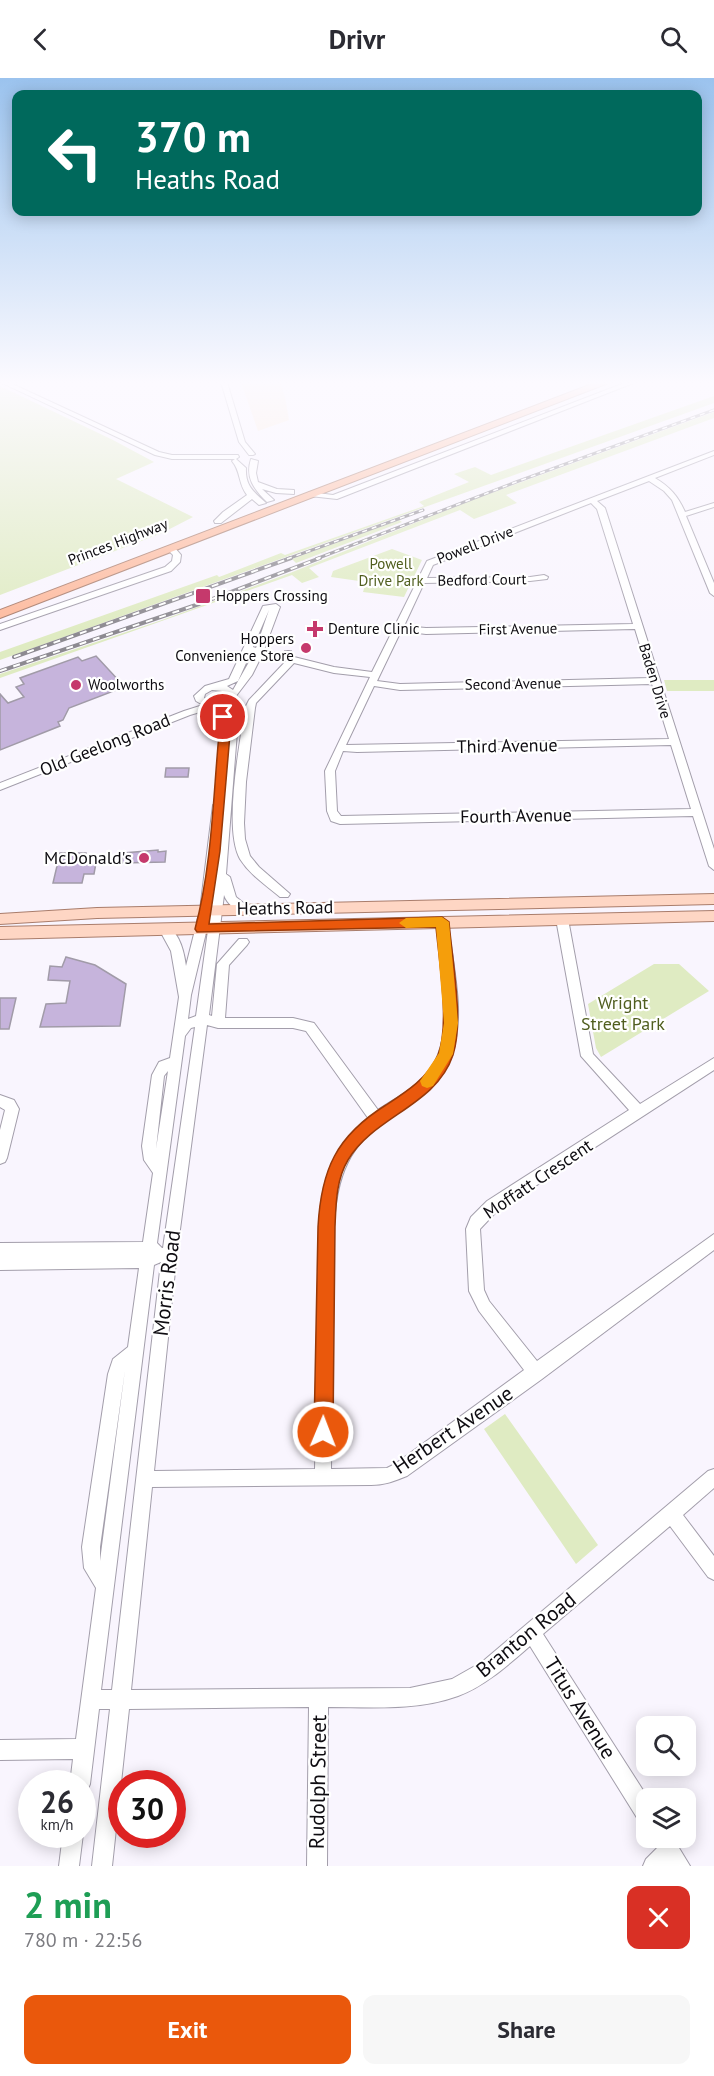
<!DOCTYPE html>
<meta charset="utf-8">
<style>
body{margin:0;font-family:"PT Sans",sans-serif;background:#f7f7f7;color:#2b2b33;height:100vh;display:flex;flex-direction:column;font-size:22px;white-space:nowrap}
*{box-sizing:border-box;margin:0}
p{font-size:20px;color:#7c7c81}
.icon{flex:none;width:33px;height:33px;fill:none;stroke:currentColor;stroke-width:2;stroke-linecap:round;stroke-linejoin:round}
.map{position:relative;height:1788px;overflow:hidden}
.side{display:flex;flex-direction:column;background:#fff;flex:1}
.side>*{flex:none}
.banner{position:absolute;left:12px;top:12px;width:690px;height:126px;border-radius:12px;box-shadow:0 3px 15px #0003;background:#00695c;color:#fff;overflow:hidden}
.controls{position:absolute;left:636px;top:1638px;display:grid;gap:12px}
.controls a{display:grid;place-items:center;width:60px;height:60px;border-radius:12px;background:#fff;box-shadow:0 3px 15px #0003;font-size:30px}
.speed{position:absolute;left:18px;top:1692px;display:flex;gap:12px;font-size:30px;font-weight:700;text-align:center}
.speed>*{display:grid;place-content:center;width:78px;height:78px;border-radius:50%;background:#fff;box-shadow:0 3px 15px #0003;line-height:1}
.speed small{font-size:15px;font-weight:400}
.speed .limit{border:9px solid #d22;background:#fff;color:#111}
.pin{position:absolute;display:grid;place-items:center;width:51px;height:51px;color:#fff;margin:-26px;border:3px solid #fff;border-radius:50%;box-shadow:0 2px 6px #0007}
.me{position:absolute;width:66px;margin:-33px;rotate:1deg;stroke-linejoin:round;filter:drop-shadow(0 0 4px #0008)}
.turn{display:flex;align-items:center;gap:21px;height:126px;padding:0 24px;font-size:27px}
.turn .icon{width:78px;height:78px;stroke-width:2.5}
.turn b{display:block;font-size:42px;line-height:51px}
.round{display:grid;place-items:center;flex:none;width:63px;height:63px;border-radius:12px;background:#f7f7f7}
.headline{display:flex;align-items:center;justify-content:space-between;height:102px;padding:0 24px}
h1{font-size:36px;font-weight:600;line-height:45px;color:#1e9e55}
.primary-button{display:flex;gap:12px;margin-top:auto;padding:12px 24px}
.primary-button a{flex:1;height:69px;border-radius:12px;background:#ea580c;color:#fff;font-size:24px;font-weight:600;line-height:69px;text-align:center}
.primary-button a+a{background:#f7f7f7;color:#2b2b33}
header{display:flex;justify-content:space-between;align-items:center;height:78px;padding:0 24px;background:#fff;font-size:27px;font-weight:600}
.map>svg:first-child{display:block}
.education{fill:#fbead8}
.green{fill:#dfebc2}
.building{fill:#c6b4dc;stroke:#a19ba8;stroke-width:1.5}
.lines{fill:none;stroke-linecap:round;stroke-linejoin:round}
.minor-casing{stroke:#a39eab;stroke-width:2}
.major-casing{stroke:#a97d6c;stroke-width:2}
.highway-casing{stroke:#a97d6c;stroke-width:2}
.minor{fill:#fff;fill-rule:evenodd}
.major{fill:#fed6c4;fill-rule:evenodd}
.highway{fill:#fdba9d;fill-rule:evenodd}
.rail-far1-casing{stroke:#8d8a91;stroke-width:3}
.rail-casing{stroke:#8d8a91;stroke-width:4}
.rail-far1{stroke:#fff;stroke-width:1.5;stroke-dasharray:5;stroke-linecap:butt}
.rail{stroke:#fff;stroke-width:2;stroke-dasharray:7;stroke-linecap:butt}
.route{fill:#ea580c;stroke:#983908;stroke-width:1.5}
.slow{fill:#f59e0b}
.poi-dot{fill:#c5396c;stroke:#fff;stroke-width:2}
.labels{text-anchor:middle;stroke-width:4.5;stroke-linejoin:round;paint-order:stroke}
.far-street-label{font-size:15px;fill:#0e0c11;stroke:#fff}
.far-park-label{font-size:15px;fill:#505e1f;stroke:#fff}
.far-poi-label{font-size:15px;fill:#0e0c11;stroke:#fff;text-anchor:start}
.street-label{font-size:18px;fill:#0e0c11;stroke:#fff}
.poi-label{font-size:18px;fill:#0e0c11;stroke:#fff;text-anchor:end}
.park-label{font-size:18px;fill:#505e1f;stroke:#fff}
.near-street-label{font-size:21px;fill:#0e0c11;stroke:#fff}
</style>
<header><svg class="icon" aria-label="back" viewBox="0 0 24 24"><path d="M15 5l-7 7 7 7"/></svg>Drivr<svg class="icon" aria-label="search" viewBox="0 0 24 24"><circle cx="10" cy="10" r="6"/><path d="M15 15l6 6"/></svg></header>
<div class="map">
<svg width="714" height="1788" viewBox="0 0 714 1788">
<rect width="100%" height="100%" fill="#f9f5fe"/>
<!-- education -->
<path class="education" d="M241,304H280L285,319L289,342L258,353Z"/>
<!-- green -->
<path class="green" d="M0,308L113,362L154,384L116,401L193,439L162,455L0,517Z
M714,318V325L0,582V574L217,497L219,499L227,496L281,475L285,477L424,428L419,424L469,404L454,396L475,389L491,397Z
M714,334V340L506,417L517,425L474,441L460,432L309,490L319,499L302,505L292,497L0,600V596L162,542L290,495L472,422Z
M399,442L402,444L296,485L292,481Z
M392,471L422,482L404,519L363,514L366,504L331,499L333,493Z
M664,602H714V613H667Z
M654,886H679L709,913L601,979L596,970L588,926Z
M505,1336L598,1467L576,1486L484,1351Z"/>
<!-- building -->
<path class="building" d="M96,578L122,606L119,611L69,630L63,642L58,644L60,648L0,672V616L8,625L24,619L16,609L24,606L20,600L78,579L82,583Z
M166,690H189L188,699H165Z
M158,772V774L166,773L165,784L122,785L123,775Z
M60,775H86L85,785H96L94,796H84L82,805H53Z
M66,879L95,887L126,906L120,948L40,949L46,926L66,925L70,903L48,902L50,888L62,889Z
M0,920H16L9,951H0Z"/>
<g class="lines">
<defs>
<path id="minor" d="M0,304H8L159,374L172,377H238L239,379L236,381L246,390C245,408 254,414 266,425L259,427L252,421L221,445H215L214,443L223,434L247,417C238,406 241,393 232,383L235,381H172L155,377Z
M221,304H227L245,364L255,376L253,377H249L239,364Z
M627,304H636L337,421L310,418L306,416L310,414L333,417Z
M714,373V377L655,400C670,409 678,418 685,434L714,425V429L686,438L714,505V518L710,515L672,422L664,413L649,403L597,423L605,430L714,771V792L709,788L693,738L340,746L331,743L327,733L325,693L370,599L334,595L294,585L256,625L255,630L246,704L244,745L245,761L250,778L259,789L290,816L288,819H280C266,807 250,797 240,781C223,750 240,666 245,630L249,622L286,583L262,577L252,597L233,622L237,654L226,796L230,799L236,819L251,831L245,835C236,833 227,826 224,817L209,937L212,938L217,886L239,861H247L249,864L247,867L229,887L225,940H293L314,945L378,1032C396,1020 416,1010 429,993C457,957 441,887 436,844L442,840L448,844C452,886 466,935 452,976C442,1005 417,1021 392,1037C349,1066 336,1098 334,1149L331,1391L387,1390L395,1386L524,1292L479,1233L469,1213L466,1151L471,1139L487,1123L629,1032L581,978L556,841L558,838L562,837L568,841L593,976L640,1026L714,980V992L497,1133L480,1151L484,1212L489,1223L537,1283L714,1156V1172L542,1301L407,1398C394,1403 385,1407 371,1407L152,1409L131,1612L410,1610L452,1601L482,1584L708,1393L714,1391V1410L683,1437L714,1478V1502L708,1499L670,1448L543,1556L648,1720L646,1746L639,1743L530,1568C508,1587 485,1608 458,1618C417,1633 371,1629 328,1629L327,1788H307L309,1629L129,1631L112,1788H92L110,1631H99L90,1706L87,1713L82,1715V1706H70L73,1681L0,1682V1662L76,1661L96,1510L84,1490L82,1469L108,1296L113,1281L128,1269L139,1190L0,1192V1165L143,1164L153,1095L144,1082L142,1068L152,997L159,984L170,980L179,919L171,873L159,851L165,847C179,853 184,873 186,888L200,832L213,727L218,723L222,725L227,656L222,655L218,639L210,631L190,637L0,712V705L184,633L203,627L196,623L194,618L205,608L229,601L263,528L276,526L280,529L264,572L284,577L285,573H291L294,579L334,589L372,594L427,483ZM591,425L597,431L633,546L426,550L404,548L424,505L530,503L547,501L548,499L544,497L530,499L427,500L433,487ZM269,532L256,570L253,569ZM635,551L650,600L400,606L377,603L401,553L426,556ZM251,574L254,575L253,577L233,612L227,608L238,603ZM652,606L669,661L346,667L374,608L400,612ZM212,612L222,613L226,619L221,624L213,625L204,620L205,616ZM225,629V636L220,630ZM671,667L691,731L341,738L337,733L335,693L343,673L357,674ZM210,838L196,938L188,941L191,917ZM207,947L218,950H293L306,953L368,1040C334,1069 322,1105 320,1149L315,1391L154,1393L177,1174ZM195,949L163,1170H162L157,1165L185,958L191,950ZM168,993L156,1071L164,998ZM161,1184L112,1612H101L154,1187ZM125,1292L100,1483V1469Z
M251,381L258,383L256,395L258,404L277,411L294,412V416L276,415L262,411L274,422L267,424C254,411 245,400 251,381Z
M169,470H175L181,477L180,484L171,493L0,552V546L165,489L172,483L173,477L168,472Z
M0,1017L14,1022L19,1031L7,1080L5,1084L0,1086V1052L5,1032L0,1029Z
M82,1755L83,1756L79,1788H59L63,1756H82Z
M652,1760H673L690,1788H643L646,1781L657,1770Z"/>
<path id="major" d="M714,816V826L97,840L0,846V836L97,830Z
M714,833V843L0,861V849Z"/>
<path id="highway" d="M597,304H611L0,540V532Z"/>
</defs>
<!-- minor casing -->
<use href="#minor" class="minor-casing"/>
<!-- major casing -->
<use href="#major" class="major-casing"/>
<!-- highway casing -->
<use href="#highway" class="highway-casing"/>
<!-- minor -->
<use href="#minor" class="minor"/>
<!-- major -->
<use href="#major" class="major"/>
<!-- highway -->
<use href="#highway" class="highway"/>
<defs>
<path id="rail-far1" d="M287,481L423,432
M316,481L516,404L714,332"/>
<path id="rail" d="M14,579L291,480
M0,593L199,526L320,480"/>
</defs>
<!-- rail-far1 casing -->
<use href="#rail-far1" class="rail-far1-casing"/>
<!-- rail casing -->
<use href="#rail" class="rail-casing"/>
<!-- rail-far1 -->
<use href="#rail-far1" class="rail-far1"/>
<!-- rail -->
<use href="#rail" class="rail"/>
</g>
<!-- sky -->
<linearGradient id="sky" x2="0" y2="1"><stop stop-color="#9bc3ee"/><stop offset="0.55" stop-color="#fcfaff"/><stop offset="1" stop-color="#fcfaff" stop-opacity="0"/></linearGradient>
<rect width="714" height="554" fill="url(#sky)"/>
<!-- route -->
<path class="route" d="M223,636L229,639L230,656L220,773L209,846L442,839L449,844C452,881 464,943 453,977C436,1028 374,1038 348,1082C336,1102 336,1126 335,1149L333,1354L330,1360L323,1363L317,1360L314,1354L318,1149C321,1092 336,1058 386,1027C406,1014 428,1000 438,977C450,948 439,882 436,849L197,854L195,851C212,788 213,720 219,656L218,639Z"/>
<!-- slow -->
<path class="slow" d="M442,839L449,844L458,945L453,976L433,1008L427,1010L422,1008L420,1003L439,975L444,945L436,849L406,850L399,845L406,840Z"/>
<!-- markers -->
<g class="poi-dot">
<rect x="195" y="510" width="16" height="16" rx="3"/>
<path d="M312 542h6v6h6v6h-6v6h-6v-6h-6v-6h6z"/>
<circle cx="306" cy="570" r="6"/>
<circle cx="76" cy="607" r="6"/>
<circle cx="144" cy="780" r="6"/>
</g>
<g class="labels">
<!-- far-street labels -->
<g class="far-street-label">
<text transform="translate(118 464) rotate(-21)" y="5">Princes Highway</text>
<text transform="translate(475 467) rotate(-21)" y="5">Powell Drive</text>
<text transform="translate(482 502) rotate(-1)" y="5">Bedford Court</text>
<text transform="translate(518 551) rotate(-1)" y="5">First Avenue</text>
<text transform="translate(655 603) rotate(73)" y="5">Baden Drive</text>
<text transform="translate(513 606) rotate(-1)" y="5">Second Avenue</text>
</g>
<!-- far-park labels -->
<g class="far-park-label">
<text x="391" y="491">Powell<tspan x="391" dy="17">Drive Park</tspan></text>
</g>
<!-- far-poi labels -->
<g class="far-poi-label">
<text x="216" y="523">Hoppers Crossing</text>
<text x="328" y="556">Denture Clinic</text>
<text x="294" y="566" text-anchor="end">Hoppers<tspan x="294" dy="17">Convenience Store</tspan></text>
<text x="88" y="612">Woolworths</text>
</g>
<!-- street labels -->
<g class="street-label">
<text transform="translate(105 667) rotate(-22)" y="6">Old Geelong Road</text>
<text transform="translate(507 668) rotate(-1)" y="6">Third Avenue</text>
<text transform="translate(516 738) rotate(-1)" y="6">Fourth Avenue</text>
<text transform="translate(285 830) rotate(-1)" y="6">Heaths Road</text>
<text transform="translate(538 1101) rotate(-34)" y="6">Moffatt Crescent</text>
</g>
<!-- poi labels -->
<g class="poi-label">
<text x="132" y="786">McDonald's</text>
</g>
<!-- park labels -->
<g class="park-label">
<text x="623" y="931">Wright<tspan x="623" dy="21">Street Park</tspan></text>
</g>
<!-- near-street labels -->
<g class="near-street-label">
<text transform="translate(167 1205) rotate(-83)" y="7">Morris Road</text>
<text transform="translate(453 1352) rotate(-34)" y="7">Herbert Avenue</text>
<text transform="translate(526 1557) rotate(-39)" y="7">Branton Road</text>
<text transform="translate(580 1630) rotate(58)" y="7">Titus Avenue</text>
<text transform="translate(318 1704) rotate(-89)" y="7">Rudolph Street</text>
</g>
</g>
</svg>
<div class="controls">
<a><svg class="icon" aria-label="search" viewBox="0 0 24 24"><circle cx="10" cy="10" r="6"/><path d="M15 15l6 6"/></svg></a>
<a><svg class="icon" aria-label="layers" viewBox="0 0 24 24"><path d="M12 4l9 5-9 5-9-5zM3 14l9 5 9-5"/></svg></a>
</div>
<div class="speed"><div>26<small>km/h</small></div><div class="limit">30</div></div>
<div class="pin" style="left:223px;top:639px;background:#d93025"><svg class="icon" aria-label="arrive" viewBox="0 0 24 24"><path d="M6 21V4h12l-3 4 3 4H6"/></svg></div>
<svg class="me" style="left:323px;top:1354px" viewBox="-20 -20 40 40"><circle r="17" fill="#ea580c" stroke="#fff" stroke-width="3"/><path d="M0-11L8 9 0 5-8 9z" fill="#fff"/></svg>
<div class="banner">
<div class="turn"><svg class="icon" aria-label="left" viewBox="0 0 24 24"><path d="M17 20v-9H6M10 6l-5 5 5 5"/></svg><div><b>370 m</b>Heaths Road</div></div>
</div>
</div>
<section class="side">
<div class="headline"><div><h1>2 min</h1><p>780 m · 22:56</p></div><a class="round" style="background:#d93025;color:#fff"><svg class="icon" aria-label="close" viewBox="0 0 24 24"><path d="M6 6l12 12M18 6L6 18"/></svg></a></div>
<div class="primary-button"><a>Exit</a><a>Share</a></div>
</section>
